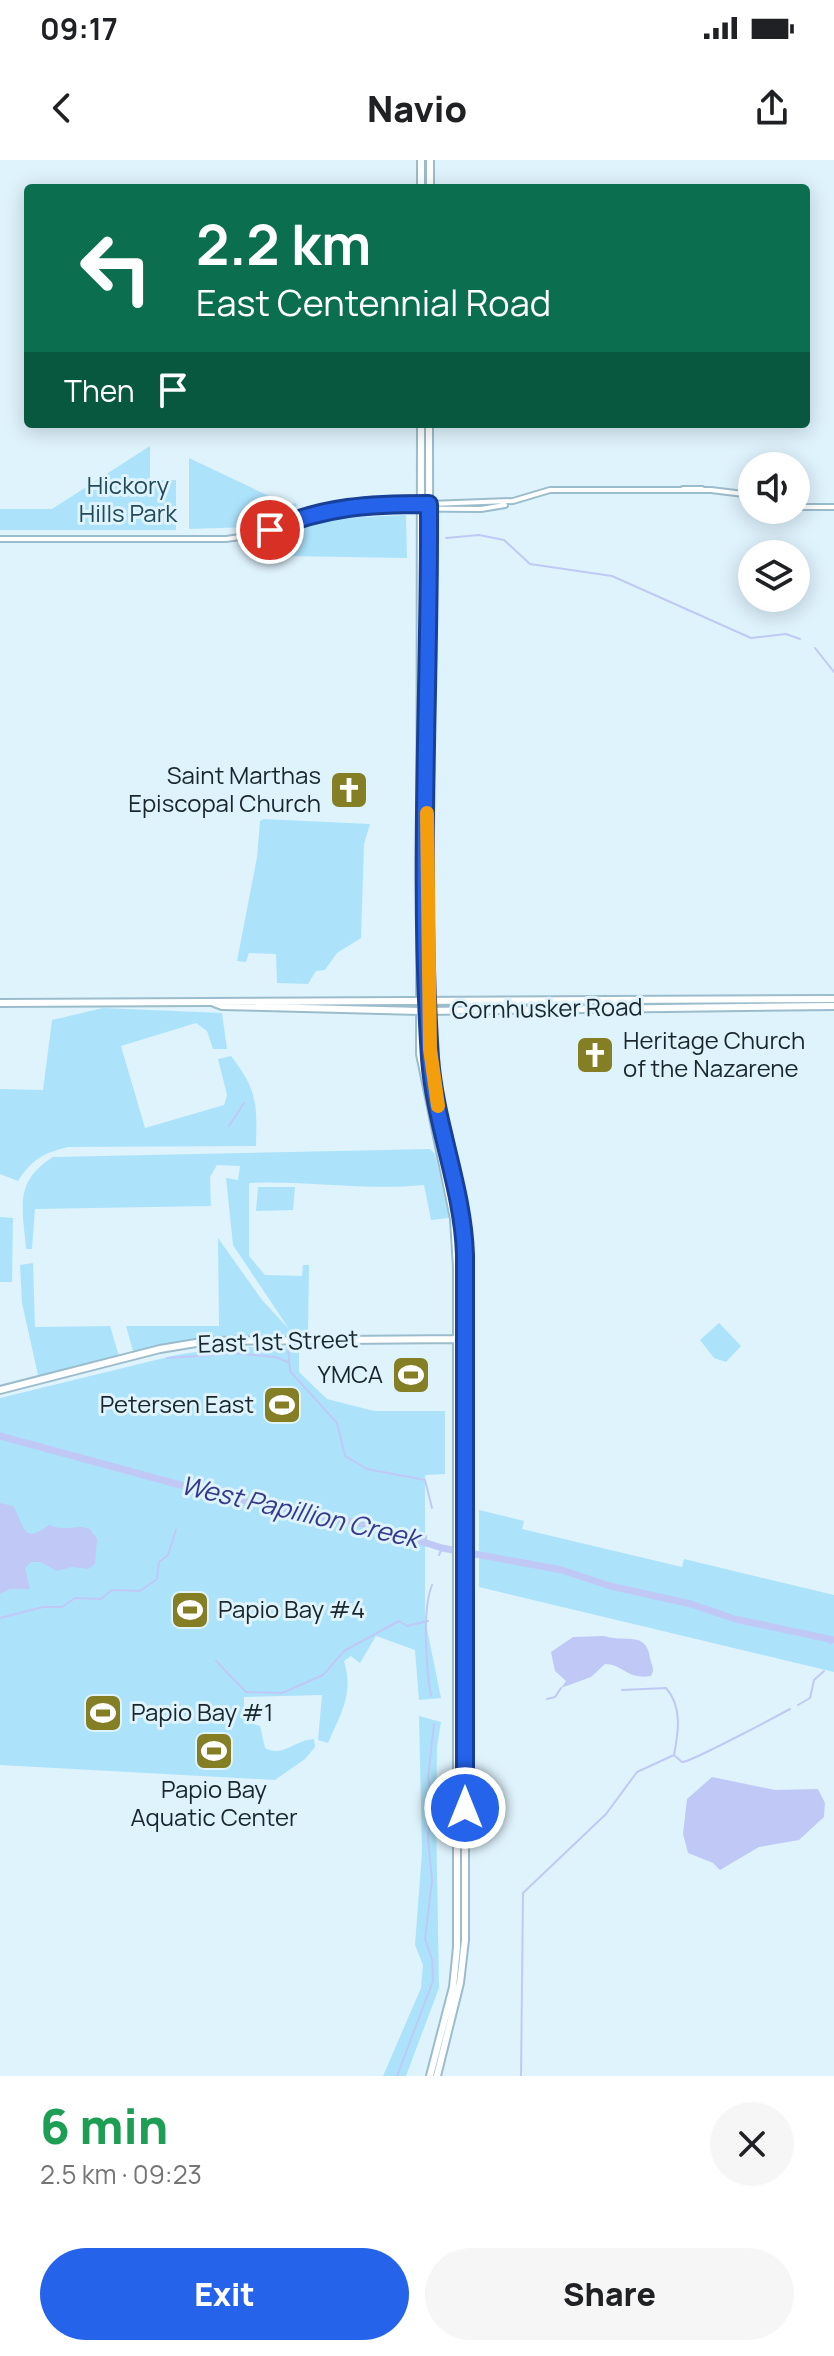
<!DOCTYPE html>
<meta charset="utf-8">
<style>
body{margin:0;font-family:Manrope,sans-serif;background:#f6f6f6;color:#202124;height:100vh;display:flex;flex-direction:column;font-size:30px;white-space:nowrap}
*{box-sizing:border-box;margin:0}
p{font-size:26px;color:#757577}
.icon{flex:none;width:44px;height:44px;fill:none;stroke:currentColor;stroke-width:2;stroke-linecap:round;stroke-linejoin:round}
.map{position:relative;height:1916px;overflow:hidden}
.details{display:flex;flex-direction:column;background:#fff;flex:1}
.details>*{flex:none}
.guide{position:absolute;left:24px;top:24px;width:786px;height:244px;border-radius:8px;box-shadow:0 4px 20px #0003;background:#0b6e4f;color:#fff;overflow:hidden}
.tools{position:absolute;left:738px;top:292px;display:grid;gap:16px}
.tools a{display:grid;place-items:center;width:72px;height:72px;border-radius:50%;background:#fff;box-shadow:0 4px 20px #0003;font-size:40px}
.pin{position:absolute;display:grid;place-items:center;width:68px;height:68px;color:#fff;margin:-34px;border:4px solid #fff;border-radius:50%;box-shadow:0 2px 8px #0007}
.me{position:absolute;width:88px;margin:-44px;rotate:0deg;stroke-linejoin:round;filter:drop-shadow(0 0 6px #0008)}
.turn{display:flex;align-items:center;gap:28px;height:168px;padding:0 40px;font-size:36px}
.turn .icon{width:104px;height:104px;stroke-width:2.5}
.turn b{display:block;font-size:56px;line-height:68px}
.then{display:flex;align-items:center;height:76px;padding:0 40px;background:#0003;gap:16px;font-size:30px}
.round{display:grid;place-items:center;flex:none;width:84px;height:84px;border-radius:42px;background:#f6f6f6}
.overview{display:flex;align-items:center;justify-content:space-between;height:136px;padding:0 40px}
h1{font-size:48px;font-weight:800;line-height:60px;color:#1e9e55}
.button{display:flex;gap:16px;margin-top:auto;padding:16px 40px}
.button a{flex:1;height:92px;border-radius:48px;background:#2563eb;color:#fff;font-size:32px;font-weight:800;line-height:92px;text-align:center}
.button a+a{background:#f6f6f6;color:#202124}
.status{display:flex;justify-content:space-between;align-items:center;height:56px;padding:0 40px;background:#fff;direction:ltr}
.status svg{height:22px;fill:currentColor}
header{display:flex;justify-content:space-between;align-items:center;height:104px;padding:0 40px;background:#fff;font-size:36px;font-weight:800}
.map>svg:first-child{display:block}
.green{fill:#ace3fb}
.water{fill:#c0c9f6}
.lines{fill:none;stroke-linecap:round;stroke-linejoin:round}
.stream{stroke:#c0c9f6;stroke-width:2}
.river{stroke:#c0c9f6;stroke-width:7}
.minor-casing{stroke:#9bbccb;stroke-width:8}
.major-casing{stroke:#9bbccb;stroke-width:10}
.minor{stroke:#fff;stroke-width:4}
.major{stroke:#fff;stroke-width:6}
.route-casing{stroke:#184099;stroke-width:20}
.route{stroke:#2563eb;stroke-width:14}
.slow{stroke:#f59e0b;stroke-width:14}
.labels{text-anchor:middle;stroke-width:6;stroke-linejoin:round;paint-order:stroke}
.park-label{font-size:24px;fill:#224b5c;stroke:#dff3fd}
.poi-label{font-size:24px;fill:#19262c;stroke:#dff3fd;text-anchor:end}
.street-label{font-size:24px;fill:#19262c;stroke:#dff3fd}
.water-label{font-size:26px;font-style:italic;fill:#36398c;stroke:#dff3fd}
</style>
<div class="status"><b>09:17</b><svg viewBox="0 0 49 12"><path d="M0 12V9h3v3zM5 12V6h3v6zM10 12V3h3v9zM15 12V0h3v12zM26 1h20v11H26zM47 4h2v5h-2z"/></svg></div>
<header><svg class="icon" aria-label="back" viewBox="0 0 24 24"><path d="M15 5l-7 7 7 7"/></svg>Navio<svg class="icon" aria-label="share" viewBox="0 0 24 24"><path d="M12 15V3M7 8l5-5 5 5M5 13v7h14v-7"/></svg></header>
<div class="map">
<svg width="834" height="1916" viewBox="0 0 834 1916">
<rect width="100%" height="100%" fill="#dff3fd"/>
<!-- green -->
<path class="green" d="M150,286V320H176V370H0V349H52Z
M189,298L271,337V349L296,343L297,346L251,367L189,369Z
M406,355L407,398L286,396L277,373L320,359Z
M264,659L370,664L364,684L361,778L337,793L325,810L316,811L308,824L277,823L276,794L249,793L246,802L237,801L257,697L260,661Z
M103,848L222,853L227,889H213L207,871L196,863L121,886L145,968L224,945L227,935L218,899L231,896C258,931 257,944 256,986L68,987C44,993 32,999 18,1021L0,1014V929L43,930L52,860Z
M430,989L435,994L449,1058L431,1060L424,1025C365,1031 307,1020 249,1023V1096L265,1115L302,1116L303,1105H309L308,1175L214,1177L133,1191L126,1166H219L218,1078L262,1140L289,1169L233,1085L226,1018L238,1020L240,1006L217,1005L210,1017L211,1046L35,1049L32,1089H26C23,1048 13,1022 53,997Z
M258,1027H295L293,1050L256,1051Z
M0,1057L13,1058L12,1122H0Z
M33,1103L35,1167L110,1166L119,1196L43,1217L38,1215L22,1143L20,1105Z
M719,1163L741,1186L726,1202L714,1198L700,1180Z
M230,1187H299V1212L327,1239L374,1251H445V1314L425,1315V1459L441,1538L419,1540L415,1490L376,1476L360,1503L351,1496L344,1501C354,1534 341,1553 328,1583L318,1580L322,1535L244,1537V1561L260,1566L265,1588C283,1598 294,1580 314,1579L315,1587L305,1599L275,1620L0,1605V1238L176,1195Z
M479,1350L524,1361L522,1369L682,1407L684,1399L834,1435V1512L479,1427Z
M419,1556L441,1562L437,1587L436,1654L439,1828L406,1916H383L421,1828L423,1805L415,1785L422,1692Z"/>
<!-- water -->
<path class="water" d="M0,1343L13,1346C25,1364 21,1386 49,1365C69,1373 75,1363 90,1369L97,1379L95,1404L88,1409L72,1407L57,1411L40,1402H31L25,1408L30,1429H10L0,1434Z
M604,1476C625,1483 646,1470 650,1498C652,1506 655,1508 651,1516C627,1520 623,1504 605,1504L591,1517L561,1528L566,1521L555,1511L551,1492L573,1477Z
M712,1617L775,1630L818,1629L825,1643L824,1657L799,1680L759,1687L720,1710L713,1703L688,1693L683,1674L687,1639Z"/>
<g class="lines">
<!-- stream -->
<path class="stream" d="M446,378L479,375L504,380L530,404L612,416L751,478L786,474L800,479
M815,488L834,512
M229,966L244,943
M288,1188L290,1211L337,1263L345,1296L367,1309L425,1320L432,1348
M234,1193L275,1197L288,1202
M167,1198L227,1194
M192,1334L195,1330
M426,1376V1383
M439,1395L442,1388
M0,1458L43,1447H62L75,1438L101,1439L112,1430L140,1431L157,1419L159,1402L168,1395L176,1370
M830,1484L832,1480
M216,1501L246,1532L282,1533L323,1515L344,1491L399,1461L407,1466L428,1461
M431,1536C426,1507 422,1450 432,1425
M547,1539L555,1537L561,1528
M798,1545L810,1538L814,1520L824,1511
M675,1596L682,1602C689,1603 777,1556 790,1549
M397,1916L433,1821L432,1799L425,1779L432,1721L428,1678L432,1638L428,1617L434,1564
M521,1916L523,1733L606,1654L637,1612L674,1595C678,1574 683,1547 666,1528L622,1530"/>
<!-- river -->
<path class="river" d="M0,1276L221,1336L373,1366L442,1388L562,1410L610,1426L691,1444L735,1459L834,1480"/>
<defs>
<path id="minor" d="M683,329H702
M711,330L752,335
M513,341L550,330H712
M429,344L513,341
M796,347H834
M343,348L481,349L505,345
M0,379H226C259,376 279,362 309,354C345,344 383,345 420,344"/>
<path id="major" d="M421,28V0
M430,28V0
M421,264L420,894L454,1059L457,1107V1787L453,1827L430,1916
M429,264L430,889C434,965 464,1036 465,1112V1780L460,1823L437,1916
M0,843L834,839
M214,843L222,846L420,851L834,846
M549,847L577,844
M0,1230L160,1189L208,1181L458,1179"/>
</defs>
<!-- minor casing -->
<use href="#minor" class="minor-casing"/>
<!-- major casing -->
<use href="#major" class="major-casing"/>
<!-- minor -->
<use href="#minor" class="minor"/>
<!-- major -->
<use href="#major" class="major"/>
</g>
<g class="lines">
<defs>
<path id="route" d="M270,370C325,346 370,344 429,344C430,528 418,714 430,898C435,965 463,1028 465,1095V1648"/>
</defs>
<!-- route casing -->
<use href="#route" class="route-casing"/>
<!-- route -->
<use href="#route" class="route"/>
<!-- slow -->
<path class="slow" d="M427,653L430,889L438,946"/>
</g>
<!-- icons -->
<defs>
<symbol id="church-square" viewBox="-11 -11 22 22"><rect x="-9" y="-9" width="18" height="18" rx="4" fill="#847e25" stroke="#dff3fd"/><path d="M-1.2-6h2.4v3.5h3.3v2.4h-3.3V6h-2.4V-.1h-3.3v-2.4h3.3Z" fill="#fff"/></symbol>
<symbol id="stadium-square" viewBox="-11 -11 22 22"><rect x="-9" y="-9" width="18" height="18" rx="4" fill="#847e25" stroke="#dff3fd"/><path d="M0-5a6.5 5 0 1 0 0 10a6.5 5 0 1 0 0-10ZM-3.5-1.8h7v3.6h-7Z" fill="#fff"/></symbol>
</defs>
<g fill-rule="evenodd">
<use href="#church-square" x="327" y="608" width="44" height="44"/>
<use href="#church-square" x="573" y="873" width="44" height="44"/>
<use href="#stadium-square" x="389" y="1193" width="44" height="44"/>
<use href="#stadium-square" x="260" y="1223" width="44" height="44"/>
<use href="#stadium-square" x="168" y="1428" width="44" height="44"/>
<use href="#stadium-square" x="81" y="1531" width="44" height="44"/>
<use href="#stadium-square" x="192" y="1569" width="44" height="44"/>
</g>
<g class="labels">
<!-- park labels -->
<g class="park-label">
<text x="128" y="334">Hickory<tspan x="128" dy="28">Hills Park</tspan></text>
</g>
<!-- poi labels -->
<g class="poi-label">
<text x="321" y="624">Saint Marthas<tspan x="321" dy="28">Episcopal Church</tspan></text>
<text x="623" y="889" text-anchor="start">Heritage Church<tspan x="623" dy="28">of the Nazarene</tspan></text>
<text x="383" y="1223">YMCA</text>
<text x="254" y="1253">Petersen East</text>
<text x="218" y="1458" text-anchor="start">Papio Bay #4</text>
<text x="131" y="1561" text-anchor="start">Papio Bay #1</text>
<text x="214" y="1638" text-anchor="middle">Papio Bay<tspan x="214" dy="28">Aquatic Center</tspan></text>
</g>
<!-- street labels -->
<g class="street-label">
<text transform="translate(547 849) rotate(-1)" y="8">Cornhusker Road</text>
<text transform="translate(278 1182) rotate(-2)" y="8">East 1st Street</text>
</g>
<!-- water labels -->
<g class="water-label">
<text transform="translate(300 1352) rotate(13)" y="9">West Papillion Creek</text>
</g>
</g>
</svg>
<div class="tools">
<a><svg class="icon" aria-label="sound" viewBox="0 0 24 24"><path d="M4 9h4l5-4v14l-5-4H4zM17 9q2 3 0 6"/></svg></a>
<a><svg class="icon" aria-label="layers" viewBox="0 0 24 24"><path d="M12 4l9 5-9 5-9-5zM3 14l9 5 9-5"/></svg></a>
</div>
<div class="pin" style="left:270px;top:370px;background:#d93025"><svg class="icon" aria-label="arrive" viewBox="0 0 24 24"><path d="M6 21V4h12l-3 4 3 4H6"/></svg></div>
<svg class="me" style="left:465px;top:1648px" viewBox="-20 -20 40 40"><circle r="17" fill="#2563eb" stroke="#fff" stroke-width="3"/><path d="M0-11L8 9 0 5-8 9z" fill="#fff"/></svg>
<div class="guide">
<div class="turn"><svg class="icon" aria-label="left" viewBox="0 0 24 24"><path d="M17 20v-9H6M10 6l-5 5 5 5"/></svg><div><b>2.2 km</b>East Centennial Road</div></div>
<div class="then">Then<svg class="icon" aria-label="arrive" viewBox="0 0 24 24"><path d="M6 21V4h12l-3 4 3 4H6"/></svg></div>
</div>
</div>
<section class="details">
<div class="overview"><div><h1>6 min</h1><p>2.5 km · 09:23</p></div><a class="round"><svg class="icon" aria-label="close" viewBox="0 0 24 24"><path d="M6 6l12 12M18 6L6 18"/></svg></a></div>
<div class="button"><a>Exit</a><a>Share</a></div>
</section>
